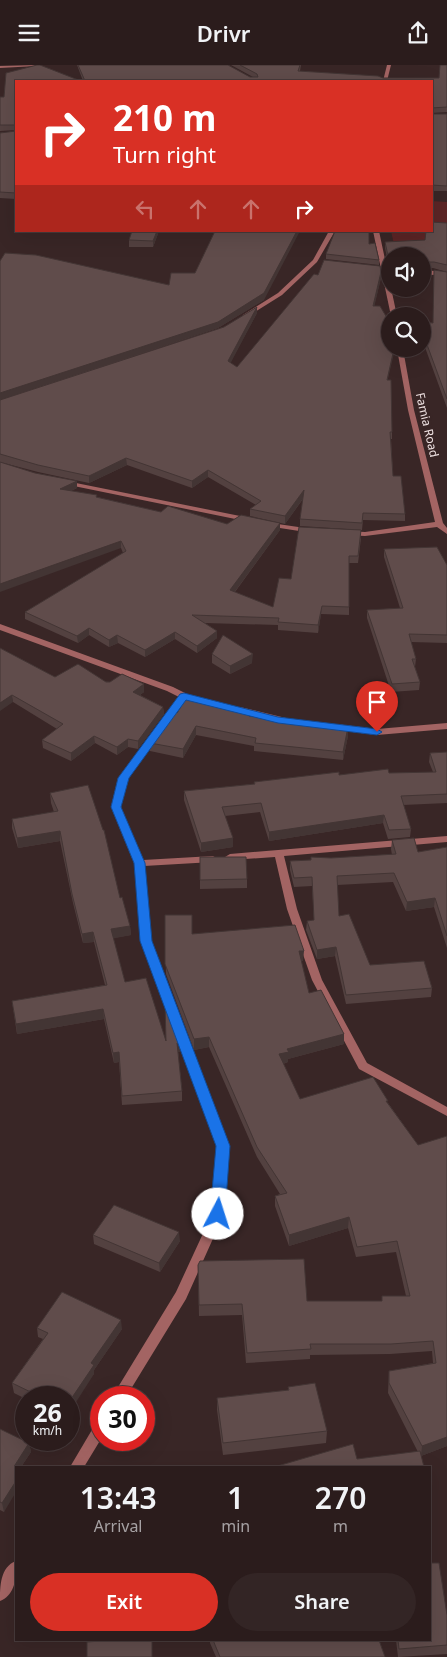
<!DOCTYPE html>
<style>
body{margin:0;font-family:"Noto Sans",sans-serif;background:#332525;color:#f1f3f6;height:100vh;display:flex;flex-direction:column;font-size:19px;white-space:nowrap}
*{box-sizing:border-box;margin:0}
p{font-size:16px;color:#a6a1a3}
.icon{flex:none;width:28px;height:28px;fill:none;stroke:currentColor;stroke-width:2;stroke-linecap:round;stroke-linejoin:round}
.map{position:relative;flex:1;overflow:hidden}
.side{position:absolute;left:15px;top:1401px;width:416px;height:175px;display:flex;flex-direction:column;background:#2b1c1c;border-radius:0px;box-shadow:0 5px 20px #0002,0 0 0 1px #473a3b}
.side>*{flex:none}
.hud{position:absolute;left:15px;top:15px;width:418px;height:152px;border-radius:0px;box-shadow:0 5px 20px #0002,0 0 0 1px #473a3b;background:#d93025;color:#fff;overflow:hidden}
.fabs{position:absolute;left:381px;top:182px;display:grid;gap:10px}
.fabs a{display:grid;place-items:center;width:50px;height:50px;border-radius:50%;background:#2b1c1c;box-shadow:0 5px 20px #0002,0 0 0 1px #473a3b;font-size:25px}
.speed{position:absolute;left:15px;top:1321px;display:flex;gap:10px;font-size:25px;font-weight:700;text-align:center}
.speed>*{display:grid;place-content:center;width:65px;height:65px;border-radius:50%;background:#2b1c1c;box-shadow:0 5px 20px #0002,0 0 0 1px #473a3b;line-height:1}
.speed small{font-size:12px;font-weight:400}
.speed .limit{border:8px solid #d22;background:#fff;color:#111}
.pin{position:absolute;display:grid;place-items:center;width:42px;height:42px;color:#fff;margin:-51px -21px;border-radius:50% 50% 50% 0;rotate:-45deg;box-shadow:0 0 5px #0007}
.pin .icon{rotate:45deg}
.me{position:absolute;width:55px;margin:-28px;rotate:5deg;stroke-linejoin:round;filter:drop-shadow(0 0 4px #0008)}
.turn{display:flex;align-items:center;gap:18px;height:105px;padding:0 15px;font-size:22px}
.turn .icon{width:65px;height:65px;stroke-width:2.5}
.turn b{display:block;font-size:35px;line-height:42px}
.lanes{display:flex;align-items:center;height:48px;padding:0 15px;background:#0003;justify-content:center;gap:25px;direction:ltr}
.lanes .off{opacity:.35}
.eta{display:flex;justify-content:space-evenly;align-items:center;height:85px;text-align:center}
.eta b{font-size:30px;font-weight:600;line-height:35px}
.action{display:flex;gap:10px;margin-top:auto;padding:10px 15px}
.action a{flex:1;height:58px;border-radius:30px;background:#d93025;color:#fff;font-size:20px;font-weight:600;line-height:58px;text-align:center}
.action a+a{background:#332525;color:#f1f3f6}
header{display:flex;justify-content:space-between;align-items:center;height:65px;padding:0 15px;background:#2b1c1c;font-size:22px;font-weight:600}
.map>svg:first-child{display:block}
.green{fill:#5c2526}
.lines{fill:none;stroke-linecap:round;stroke-linejoin:round}
.street{fill:#a36463;fill-rule:evenodd}
.wall{fill:#534140}
.shaded-wall{fill:#433534}
.building{fill:#604c4b;stroke:#433534}
.route{fill:#1a73e8;stroke:#114b97}
.labels{text-anchor:middle;stroke-width:5;stroke-linejoin:round;paint-order:stroke}
.far-street-label{font-size:12px;fill:#eee1e1;stroke:#392626}
</style>
<header><svg class="icon" aria-label="menu" viewBox="0 0 24 24"><path d="M4 6h16M4 12h16M4 18h16"/></svg>Drivr<svg class="icon" aria-label="share" viewBox="0 0 24 24"><path d="M12 15V3M7 8l5-5 5 5M5 13v7h14v-7"/></svg></header>
<div class="map">
<svg width="447" height="1592" viewBox="0 0 447 1592">
<rect width="100%" height="100%" fill="#392626"/>
<!-- green -->
<path class="green" d="M431,136L447,137V181L394,179L391,166H431Z"/>
<g class="lines">
<!-- street -->
<path class="street" d="M38,0L36,1L0,3V1Z
M387,0H391L387,16H383Z
M329,166H335L317,197L282,230L247,252H243V250L278,228L313,195Z
M373,166H379L397,251H391Z
M422,205L447,207V211L422,209Z
M397,284H403L414,345L443,458L447,463V469L437,462L365,471L346,470V466L365,467L435,457L408,345Z
M61,415L250,453L254,455L250,457L64,419H61Z
M264,457L312,464L316,466L312,468L267,461H264Z
M0,559L173,622L187,629L219,638L220,640L216,643L186,634L128,713L121,742L143,795L213,791L218,794L213,797L144,801L151,876L229,1081L224,1149L186,1234L126,1332H112L176,1227L212,1149L217,1081L141,876L134,798L111,742L118,713L179,632L167,626L0,565Z
M240,642L290,654L292,656L287,659L237,647L236,645Z
M447,658V664L377,670L336,665L331,662L336,659L377,664Z
M447,771V777L284,791L297,844L322,915L367,998L447,1042V1051L359,1004L312,915L287,844L275,792L230,795L225,792L230,789Z
M101,1356V1374L84,1402H70L96,1358Z
M16,1496C17,1510 16,1530 0,1536C0,1522 0,1502 16,1496Z"/>
</g>
<!-- wall -->
<path class="wall" d="M77,0H228L250,12H253L231,0H301L300,6L383,13H439L447,0V47L431,48V16H83Z
M16,16V134L0,133V68L16,66V65L0,66V32H4Z
M431,49H447V126H431Z
M447,158V207L433,203H422V191H390V202L389,201L385,183V177L425,175Z
M132,166H159L153,182H129V175Z
M369,179L379,195V200L326,194V189Z
M0,196L169,220L195,208L264,235L218,263L83,308L224,262L257,248L230,298L237,302L318,210L381,213L374,241L388,315L392,367V374H391L393,411L405,449V456L363,455L362,465L300,461V454L303,434L285,459L250,451V444L256,440L208,412L192,423L127,400L89,418L38,407L0,397Z
M434,205L447,207V343L422,274V257L433,258Z
M0,397L77,423L71,426L97,432L161,447L227,459L280,465L235,527L273,542L291,514L361,473L358,498H349V550L321,549L318,568L278,565V560L205,558L217,566V573L197,588L175,574L145,592L118,578L109,582L89,570L78,578L25,554V547L123,488L121,483Z
M384,484L447,500V578L411,577L416,594L415,602L420,617L419,625L391,627L367,553V545L400,543L384,492Z
M0,583L55,612L110,617L144,619V627L140,630L163,642L164,649L138,684L128,682L117,690L95,678L71,696L43,683L42,675L57,664L13,637Z
M212,589L252,598L230,609L212,598Z
M252,646V652L348,671L343,695L254,686V681L196,670L183,693L150,686V678L177,648Z
M447,687V738L403,740L411,764L410,772L388,774L383,758L269,776L260,747L225,751L233,782L201,787L184,735V726L254,719V717L339,710L433,707L429,697L430,688Z
M50,728L120,833L130,861L131,870L113,873L125,917L166,976L180,987H178L182,1026V1036L122,1040L119,997L114,998L104,954L17,969L12,936L105,920L94,877L83,878L73,838L60,776L18,783L12,763V754L54,747L51,738Z
M392,775L418,787L447,782V883L434,842L406,846L393,817L337,820L339,851L370,900L432,923L431,932L346,939L335,891L317,894L306,865L307,856L314,855L312,821L294,822L290,805V796L392,790L391,784Z
M200,792L247,814V823L200,824Z
M165,850L192,869L303,896H301L309,928L344,969V979L288,994V997L283,999L300,1034L388,1038L418,1080L447,1381L421,1391L357,1394L418,1387L388,1328L389,1306L433,1298L432,1286L390,1289L310,1290V1294L246,1298L242,1250L199,1251L198,1200L307,1236H382V1231H406L396,1187L356,1192L348,1163L289,1181L275,1141V1131L280,1129L257,1092L209,982L194,985L166,909Z
M93,1170L180,1176L160,1207L94,1179Z
M37,1263L122,1264L94,1305V1309L69,1332H26V1334L14,1328L12,1318L43,1274L38,1272Z
M288,1322L327,1366L326,1378L223,1390L217,1345V1333L288,1325Z
M0,1364L29,1378L31,1387L21,1402L4,1447L0,1445Z
M447,1550V1589L398,1592L396,1575H430Z
M210,1575H379L385,1592H216L210,1578Z"/>
<!-- shaded-wall -->
<path class="shaded-wall" d="M157,166H159L153,182V176Z
M297,166H300L264,235L218,263L0,335V328Z
M381,207V213L373,247V241Z
M257,242V248L228,303V296Z
M394,284H395L386,322L387,315Z
M126,393L127,400L89,418V411Z
M208,405V412L192,423V416Z
M77,416V423L60,431V424Z
M304,425V432L285,459V451Z
M280,458V465L230,533V525Z
M121,476V483L0,527V519Z
M322,541L321,549L318,568V560Z
M89,563V570L78,578L77,571Z
M217,566V573L197,588V581Z
M175,567V574L145,592V585Z
M117,570L118,578L109,582V575Z
M253,589L252,598L230,609V601Z
M144,619V627L133,635V627Z
M12,630L13,637L0,646V638Z
M163,642L164,649L138,684V676Z
M196,661V670L183,693V684Z
M348,662V671L343,695V687Z
M94,671L95,678L71,696V688Z
M128,674V682L117,690V682Z
M384,750L383,758L269,776V767Z
M60,766V776L18,783L17,773Z
M233,773V782L201,787V778Z
M435,833L434,842L406,846L407,837Z
M130,861L131,870L111,874V864Z
M93,867L94,877L83,878L82,869Z
M336,882L335,891L317,894V885Z
M299,886H304L303,896L298,897Z
M103,944L104,954L17,969L16,959Z
M344,969V979L288,994V997L279,1000V989L287,984Z
M209,972V982L194,985V974Z
M180,977V987H177V978Z
M119,987V997L114,998L113,988Z
M349,1152L348,1163L289,1181V1170Z
M179,1167L180,1176L160,1207L159,1198Z
M121,1255L122,1264L94,1305V1309L69,1348V1337L91,1298Z
M447,1372V1381L421,1391L422,1381Z
M29,1378L31,1387L21,1402L15,1400Z
M16,1416V1427L4,1447L2,1438Z"/>
<!-- building -->
<path class="building" d="M37,0H40L81,16H16V60H0V32H4L6,8Z
M78,0H228L250,12H258L257,9L240,0H300L298,6L378,11L383,13H439L440,0H447V42L431,43V16H85Z
M431,49H447V121L431,120Z
M16,65V128L0,127V68L16,66Z
M431,157L447,158V200L434,197H422V191H390V196L389,195L385,177L425,175L426,166H431Z
M132,166H157L153,176L129,175Z
M215,166H297L264,228L218,257L0,328V196L5,188L36,190L169,220L171,208H195Z
M335,166H369V179L375,178L379,195L326,189Z
M324,195L380,201L381,207L373,241H380L390,258V284H394L387,315H391L392,367H390L393,411H401L405,449L363,448L362,458L300,454L304,425L285,451L250,444L261,436L208,405L192,416L126,393L89,411L38,400L0,389V335L224,262L257,242L228,296L237,302L314,209L318,210Z
M434,205L447,207V334L422,266V257L433,258Z
M0,397L35,408L77,416L60,424L97,430L96,432L161,447L168,441L227,459L241,450L280,458L230,525L273,542L279,513L291,514L299,462L361,465L358,491H349V542L322,541L318,560L278,557L279,553L192,550L217,566L197,581L175,567L145,585L117,570L109,575L89,563L77,571L25,547L126,486L121,476L0,519Z
M437,482L447,500V570L409,569L416,594H412L420,617L392,619L367,545L403,543L384,484Z
M223,570L253,589L230,601L212,589Z
M0,583L55,612L78,599L106,617H110L122,609L144,619L133,627L163,642L138,676L128,674L117,682L94,671L71,688L42,675L63,659L12,630L0,638Z
M186,633L252,646L249,651L348,662L343,687L255,678L256,673L196,661L183,684L150,678L173,646L177,648Z
M447,687V729L401,731L411,764L389,765L384,750L269,767L261,738L222,742L233,773L201,778L184,726L255,719L254,717L339,707V710L388,704L389,708L436,707L430,688Z
M88,720L103,765H104L120,833L122,832L130,861L111,864L125,917L146,913L166,976L165,938L180,977L177,978L182,1026L122,1031L119,987L113,988L103,944L16,959L12,936L107,920L93,867L82,869L72,829L60,766L17,773L12,754L58,746L50,728Z
M414,773L418,787L447,782V871L435,833L407,837L394,808L337,811L339,851L349,849L370,900L424,896L432,923L346,930L336,882L317,885L307,856L314,855L312,812L294,813L290,796L311,795V792L331,793L396,789L392,775Z
M200,792H246L247,814L200,815Z
M165,850H192V869L295,860L304,886H299L309,928L321,925L344,969L287,984L289,987L279,989L300,1034L373,1012L388,1036H386L418,1080L447,1071V1372L422,1381L389,1318V1306L436,1298L433,1276L391,1279H310L311,1284L247,1288L242,1239L199,1240L198,1200L200,1196L304,1194L307,1236H382V1231H410L397,1176L357,1182L349,1152L289,1170L275,1131L287,1128L257,1082L209,972L194,974L165,899Z
M114,1140L179,1167L159,1198L93,1170Z
M62,1227L121,1255L91,1298L94,1300L69,1337V1332H41L12,1318L48,1268L37,1263Z
M315,1318L327,1366L223,1378L217,1333L289,1325L288,1322Z
M0,1364L29,1378L15,1400L21,1402H16V1416L2,1438L0,1437Z
M353,1379L357,1394L420,1386L424,1402H274Z
M430,1498H439L447,1550V1580L399,1584L398,1575H430Z
M114,1575H152V1592H87V1577Z
M213,1575H379L385,1592H220Z"/>
<!-- route -->
<path class="route" d="M184,628L278,652L377,664L382,667L377,670L278,658L186,635L129,713L121,742L145,798L152,876L230,1081L225,1149L222,1153L218,1154L213,1153L210,1149L216,1081L140,876L134,798L111,742L118,713L180,629Z"/>
<g class="labels">
<!-- far-street labels -->
<g class="far-street-label">
<text transform="translate(427 360) rotate(77)" y="4">Famia Road</text>
</g>
</g>
</svg>
<div class="fabs">
<a><svg class="icon" aria-label="sound" viewBox="0 0 24 24"><path d="M4 9h4l5-4v14l-5-4H4zM17 9q2 3 0 6"/></svg></a>
<a><svg class="icon" aria-label="search" viewBox="0 0 24 24"><circle cx="10" cy="10" r="6"/><path d="M15 15l6 6"/></svg></a>
</div>
<div class="speed"><div>26<small>km/h</small></div><div class="limit">30</div></div>
<div class="pin" style="left:377px;top:667px;background:#d93025"><svg class="icon" aria-label="arrive" viewBox="0 0 24 24"><path d="M6 21V4h12l-3 4 3 4H6"/></svg></div>
<svg class="me" style="left:218px;top:1149px" viewBox="-20 -20 40 40"><circle r="19" fill="#fff"/><path d="M0-13L10 11 0 6-10 11z" fill="#1a73e8"/></svg>
<div class="hud">
<div class="turn"><svg class="icon" aria-label="right" viewBox="0 0 24 24"><path d="M7 20v-9h11M14 6l5 5-5 5"/></svg><div><b>210 m</b>Turn right</div></div>
<div class="lanes"><svg class="icon off" aria-label="left" viewBox="0 0 24 24"><path d="M17 20v-9H6M10 6l-5 5 5 5"/></svg><svg class="icon off" aria-label="ahead" viewBox="0 0 24 24"><path d="M12 20V5M6 11l6-6 6 6"/></svg><svg class="icon off" aria-label="ahead" viewBox="0 0 24 24"><path d="M12 20V5M6 11l6-6 6 6"/></svg><svg class="icon" aria-label="right" viewBox="0 0 24 24"><path d="M7 20v-9h11M14 6l5 5-5 5"/></svg></div>
</div>
<section class="side">
<div class="eta">
<div><b>13:43</b><p>Arrival</p></div>
<div><b>1</b><p>min</p></div>
<div><b>270</b><p>m</p></div>
</div>
<div class="action"><a>Exit</a><a>Share</a></div>
</section>
</div>
